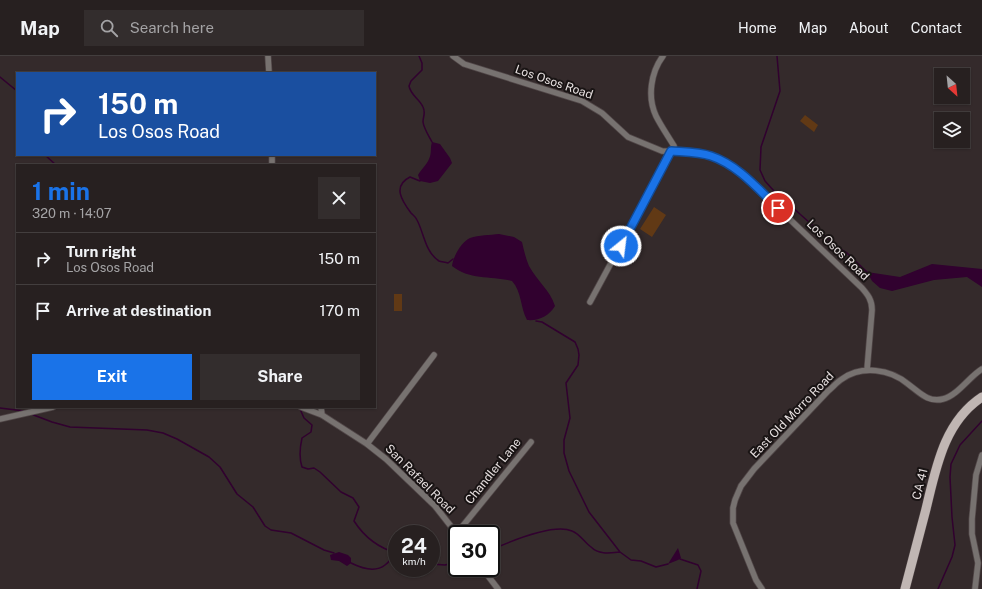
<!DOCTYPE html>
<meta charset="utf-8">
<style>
body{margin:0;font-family:"Public Sans",sans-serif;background:#332d2d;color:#f1f3f6;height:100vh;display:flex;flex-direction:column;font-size:15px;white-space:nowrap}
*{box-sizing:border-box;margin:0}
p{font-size:13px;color:#a4a3a5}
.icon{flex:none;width:22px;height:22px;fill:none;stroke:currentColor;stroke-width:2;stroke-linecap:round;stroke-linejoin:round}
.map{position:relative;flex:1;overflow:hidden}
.side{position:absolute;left:16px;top:108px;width:360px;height:244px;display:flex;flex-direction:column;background:#272020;border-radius:0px;box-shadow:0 1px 3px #0004,0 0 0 1px #433e3e}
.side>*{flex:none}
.banner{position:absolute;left:16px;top:16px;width:360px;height:84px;border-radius:0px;box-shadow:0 1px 3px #0004,0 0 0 1px #433e3e;background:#1a4fa0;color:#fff;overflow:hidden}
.needle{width:26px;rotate:153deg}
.buttons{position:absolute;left:934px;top:12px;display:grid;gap:8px}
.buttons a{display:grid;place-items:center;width:36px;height:36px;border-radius:0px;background:#272020;box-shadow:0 1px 3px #0004,0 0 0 1px #433e3e;font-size:20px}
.speed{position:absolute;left:388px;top:469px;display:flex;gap:8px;font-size:20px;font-weight:700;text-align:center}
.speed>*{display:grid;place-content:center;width:52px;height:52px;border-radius:50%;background:#272020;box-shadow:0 1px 3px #0004,0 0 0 1px #433e3e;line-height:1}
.speed small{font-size:10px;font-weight:400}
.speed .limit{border:2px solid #111;border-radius:6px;background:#fff;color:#111}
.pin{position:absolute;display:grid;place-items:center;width:34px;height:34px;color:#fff;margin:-17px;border:2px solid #fff;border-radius:50%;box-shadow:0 1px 4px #0007}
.me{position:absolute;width:44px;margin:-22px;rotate:29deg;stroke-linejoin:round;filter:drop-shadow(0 0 3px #0008)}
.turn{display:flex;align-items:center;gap:14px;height:84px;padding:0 16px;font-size:18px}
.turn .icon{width:52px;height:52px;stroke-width:2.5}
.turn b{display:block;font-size:28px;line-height:34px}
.round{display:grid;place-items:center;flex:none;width:42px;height:42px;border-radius:0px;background:#332d2d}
.headline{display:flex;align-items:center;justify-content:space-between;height:68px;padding:0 16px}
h1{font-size:24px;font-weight:700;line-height:30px;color:#1a73e8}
.cta{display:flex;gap:8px;margin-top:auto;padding:8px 16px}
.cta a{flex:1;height:46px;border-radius:0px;background:#1a73e8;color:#fff;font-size:16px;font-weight:700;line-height:46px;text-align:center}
.cta a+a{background:#332d2d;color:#f1f3f6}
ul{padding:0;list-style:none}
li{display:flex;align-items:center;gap:12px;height:52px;padding:0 16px;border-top:1px solid #433e3e}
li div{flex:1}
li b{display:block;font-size:15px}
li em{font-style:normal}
header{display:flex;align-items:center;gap:24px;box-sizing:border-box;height:56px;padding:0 20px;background:#272020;border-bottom:1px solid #433e3e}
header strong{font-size:19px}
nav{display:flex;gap:22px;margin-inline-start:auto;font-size:14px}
.search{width:280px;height:36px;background:#332d2d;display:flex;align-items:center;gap:10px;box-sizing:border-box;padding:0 14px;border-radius:0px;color:#a4a3a5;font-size:15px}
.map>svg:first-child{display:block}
.green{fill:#613915}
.water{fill:#31012f}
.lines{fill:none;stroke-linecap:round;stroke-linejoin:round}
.stream{stroke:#31012f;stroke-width:1.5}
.minor-casing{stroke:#514748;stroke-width:7}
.primary-casing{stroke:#514748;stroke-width:10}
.minor{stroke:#777270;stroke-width:5.5}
.primary{stroke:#c0b6b3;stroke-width:9}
.route-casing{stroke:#114b97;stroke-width:10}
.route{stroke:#1a73e8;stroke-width:7}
.labels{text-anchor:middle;stroke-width:4;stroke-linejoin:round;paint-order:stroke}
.street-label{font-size:12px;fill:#e7e0e0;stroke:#191414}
</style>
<header>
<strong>Map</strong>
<div class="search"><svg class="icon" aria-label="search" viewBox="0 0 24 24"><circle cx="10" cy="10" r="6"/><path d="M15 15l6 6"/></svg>Search here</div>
<nav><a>Home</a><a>Map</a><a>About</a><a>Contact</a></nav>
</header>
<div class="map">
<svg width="982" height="533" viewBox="0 0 982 533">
<rect width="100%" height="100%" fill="#342a2b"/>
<!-- green -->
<path class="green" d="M805,59L818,69L814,76L800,65Z
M654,151L666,159L652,181L640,173Z
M394,238H402V255H394Z"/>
<!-- water -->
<path class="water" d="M432,86L440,88L450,102L452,107L438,125L430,127L420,125L418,119C421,114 427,108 429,103C432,97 430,92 432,86Z
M499,178L514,181L522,186C524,195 526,203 529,210C537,225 550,234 555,250C549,260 539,265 527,264C520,251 522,236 512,225C492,220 469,224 452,210C453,201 461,186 470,182C479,179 490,179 499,178Z
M932,208L982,213V231L967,221L934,224L892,235L880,232L872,225L867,216L900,221Z
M678,492L681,502L678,504L668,508Z
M339,496L348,499L351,502V507L347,510L339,505L331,504L330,499Z"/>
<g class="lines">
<!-- stream -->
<path class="stream" d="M419,0L422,7V14L411,25L409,30C411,40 419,42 423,51C426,57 423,60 423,66C424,73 429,80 432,86
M777,0L780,35L761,91L760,114L765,125L774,135L837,191L847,197L867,216
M0,21L17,35
M45,99L56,109
M420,125L410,121C392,130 402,145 411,157C413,159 416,161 417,164C424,177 425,196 439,205C441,206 445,206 448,207L453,203
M536,265L542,266L575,286L578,293L579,299L578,309L566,327L570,362L564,384V397L569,415L589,456L620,496L631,504L641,505L656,511L668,508
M0,352L24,355
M300,353L304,362L312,369L311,376L302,382C300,391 299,402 302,411L308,413L314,412L320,416L341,436L353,442L359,451L354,465C365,482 378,492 397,497
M31,358L52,366L70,371L147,374L163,377L177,383L209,401L220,411L237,438L253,451L265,470L271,474L291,477L324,494L334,497
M491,494C509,486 553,467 572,475C580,478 584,486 591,491C599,499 610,497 620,496
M680,503L698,509L701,515L697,533
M351,507C361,512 375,517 385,509C389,506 393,501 396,497
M431,508L445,509L457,506
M938,533L952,501L955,489L952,461L950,421L951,408L960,389L982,365"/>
<defs>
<path id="minor" d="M268,0L269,17
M453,0L464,8L582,45L602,57L628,81L662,95L693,97L710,100L726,106L739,115L862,232C868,239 872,244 872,254L867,314
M272,99V109
M590,246L674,90C668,80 661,70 656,60C647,41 651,16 663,0
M301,351L322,359L367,388L386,403L435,450L457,478
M321,351L322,359
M0,363L53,351
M367,388L434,299
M457,477L531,386
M482,512L498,533
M762,533L756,524L733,467V452L735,444L741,430L754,413L828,335C833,331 837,326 842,323C862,309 890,313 908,328C919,336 928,347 943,343C957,340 970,320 982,313
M975,533L978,507L972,478V463L976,419L982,399"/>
<path id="primary" d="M905,533C912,506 919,480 926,453C936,412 944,366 982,341"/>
</defs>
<!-- minor casing -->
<use href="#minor" class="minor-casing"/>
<!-- primary casing -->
<use href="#primary" class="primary-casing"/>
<!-- minor -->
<use href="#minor" class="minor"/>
<!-- primary -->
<use href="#primary" class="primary"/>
</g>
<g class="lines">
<defs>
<path id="route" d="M621,190L671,95C684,96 699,96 711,100C738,109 758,133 778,152"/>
</defs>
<!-- route casing -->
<use href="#route" class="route-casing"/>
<!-- route -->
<use href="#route" class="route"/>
</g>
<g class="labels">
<!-- street labels -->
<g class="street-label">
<text transform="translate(554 26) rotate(19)" y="4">Los Osos Road</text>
<text transform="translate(838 194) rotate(44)" y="4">Los Osos Road</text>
<text transform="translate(792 359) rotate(-46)" y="4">East Old Morro Road</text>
<text transform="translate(493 415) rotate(-51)" y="4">Chandler Lane</text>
<text transform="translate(420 423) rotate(45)" y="4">San Rafael Road</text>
<text transform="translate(920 428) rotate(-76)" y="4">CA 41</text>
</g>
</g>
</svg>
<div class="buttons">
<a><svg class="needle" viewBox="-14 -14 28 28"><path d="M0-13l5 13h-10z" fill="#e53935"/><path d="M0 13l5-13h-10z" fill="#a4a3a5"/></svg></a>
<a><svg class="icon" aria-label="layers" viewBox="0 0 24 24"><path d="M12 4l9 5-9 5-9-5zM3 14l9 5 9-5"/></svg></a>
</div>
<div class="speed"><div>24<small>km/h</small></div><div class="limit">30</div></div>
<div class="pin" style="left:778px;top:152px;background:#d93025"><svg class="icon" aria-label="arrive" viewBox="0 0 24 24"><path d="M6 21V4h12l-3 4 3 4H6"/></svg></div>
<svg class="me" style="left:621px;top:190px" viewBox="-20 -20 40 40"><circle r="17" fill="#1a73e8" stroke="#fff" stroke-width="3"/><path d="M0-11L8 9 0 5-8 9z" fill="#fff"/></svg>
<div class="banner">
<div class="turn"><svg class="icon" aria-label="right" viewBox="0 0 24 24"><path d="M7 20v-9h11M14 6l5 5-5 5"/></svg><div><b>150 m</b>Los Osos Road</div></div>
</div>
<section class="side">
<div class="headline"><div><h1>1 min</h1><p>320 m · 14:07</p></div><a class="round"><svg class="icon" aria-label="close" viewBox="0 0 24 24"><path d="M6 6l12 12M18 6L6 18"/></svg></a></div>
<ul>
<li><svg class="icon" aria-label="right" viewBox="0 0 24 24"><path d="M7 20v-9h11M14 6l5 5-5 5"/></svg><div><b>Turn right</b><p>Los Osos Road</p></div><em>150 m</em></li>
<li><svg class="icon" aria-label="arrive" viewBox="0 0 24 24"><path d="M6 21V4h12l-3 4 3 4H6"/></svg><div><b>Arrive at destination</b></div><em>170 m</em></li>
</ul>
<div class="cta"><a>Exit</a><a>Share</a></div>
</section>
</div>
